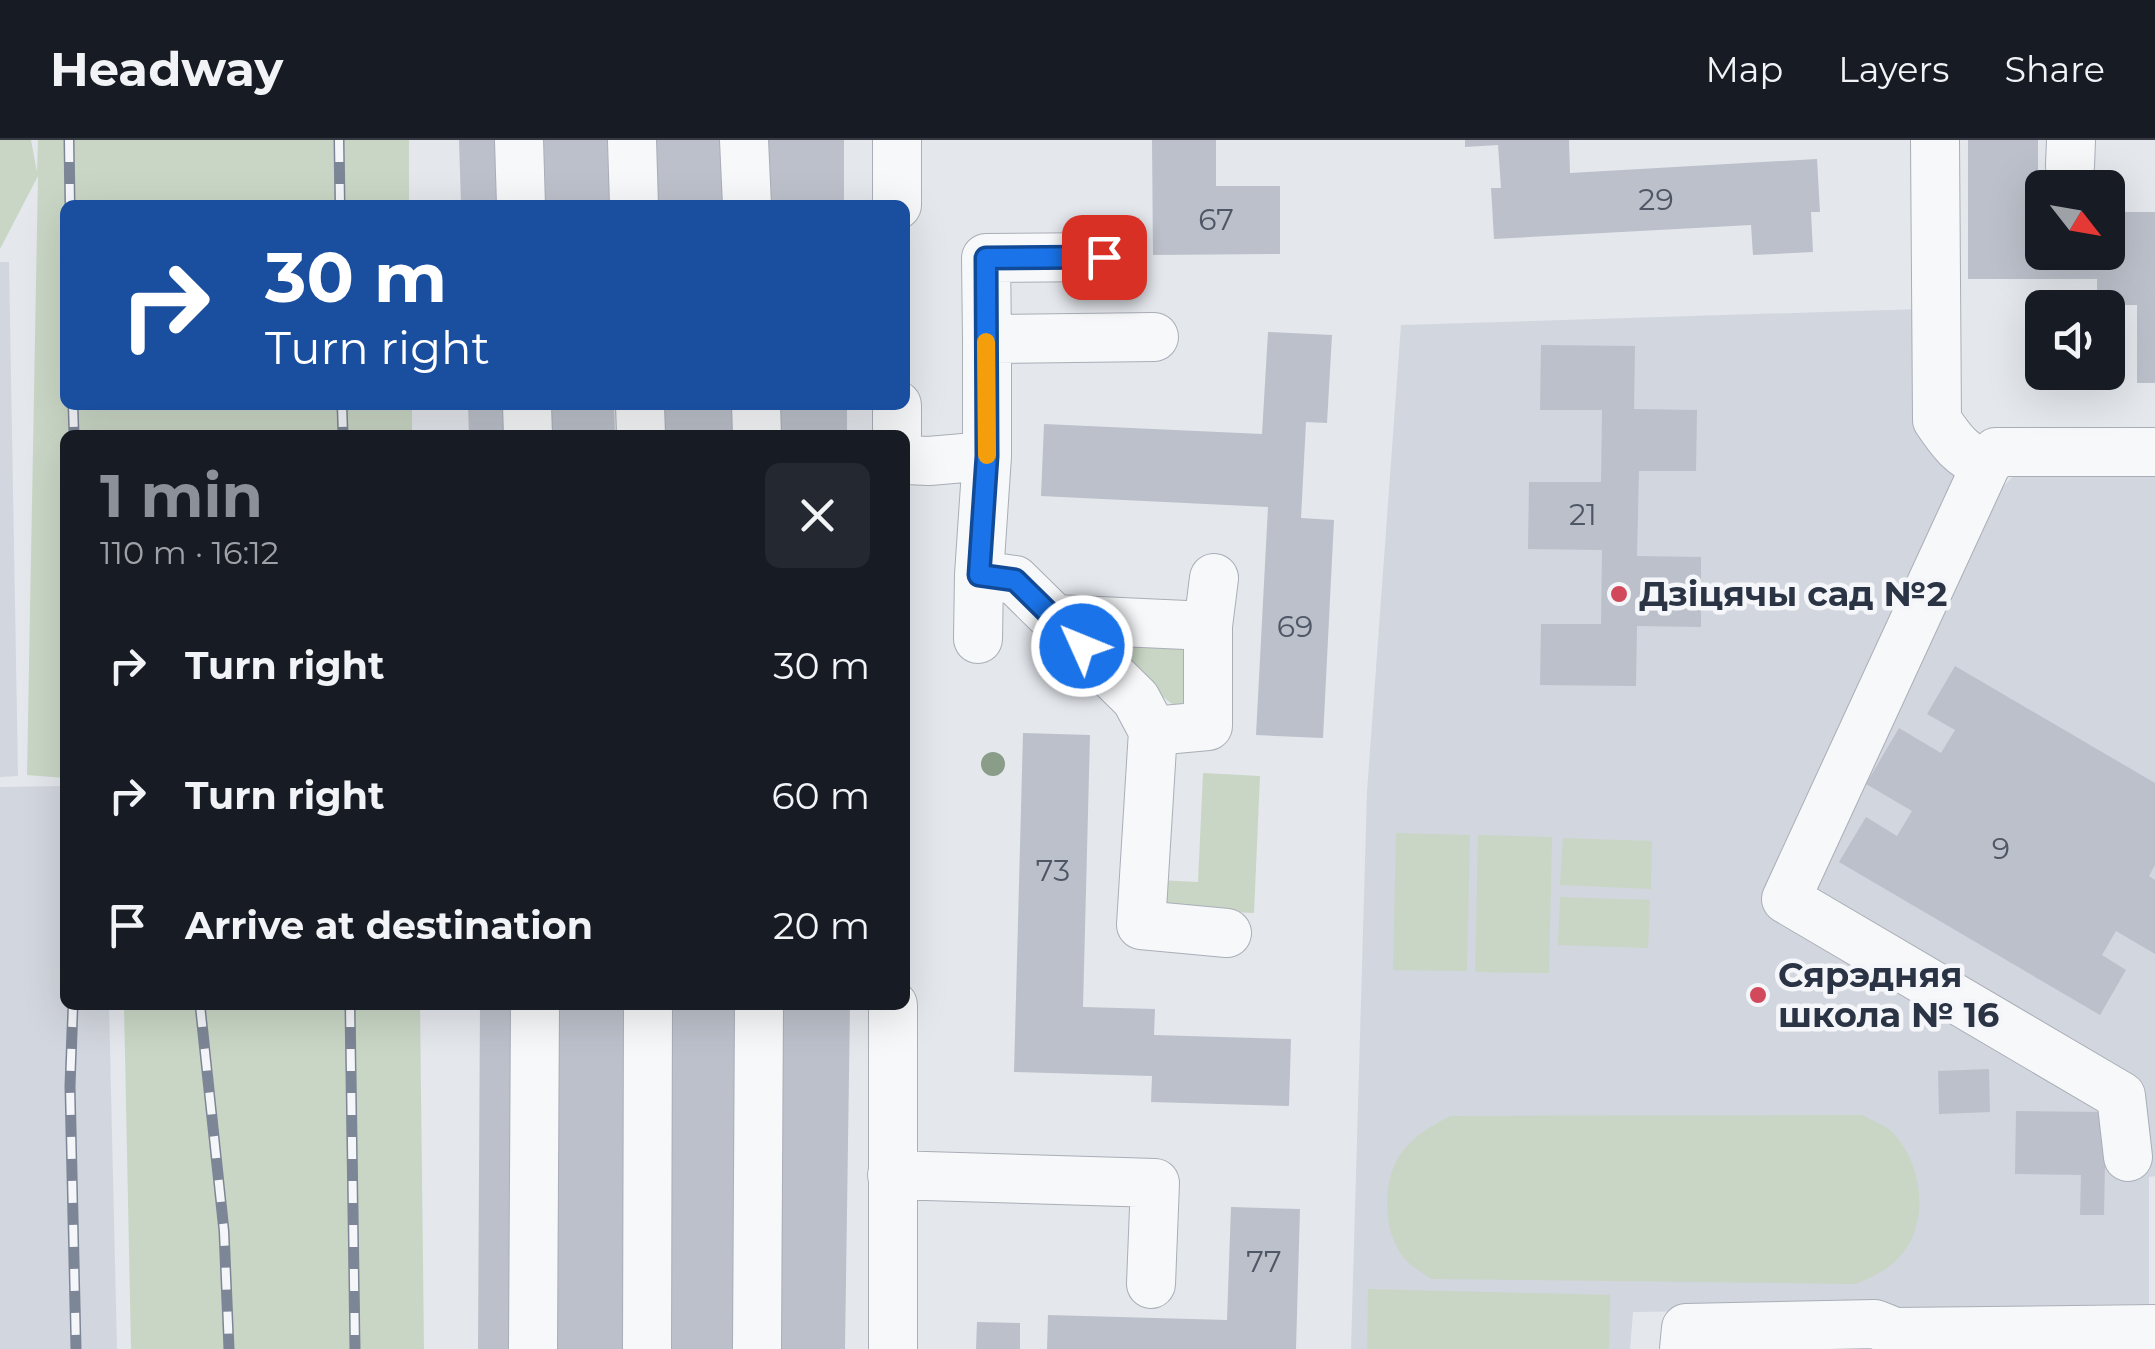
<!DOCTYPE html>
<meta charset="utf-8">
<style>
body{margin:0;font-family:Montserrat,sans-serif;background:#242831;color:#f1f3f6;height:100vh;display:flex;flex-direction:column;font-size:38px;white-space:nowrap}
*{box-sizing:border-box;margin:0}
p{font-size:32px;color:#9ea1a6}
.icon{flex:none;width:55px;height:55px;fill:none;stroke:currentColor;stroke-width:2;stroke-linecap:round;stroke-linejoin:round}
.map{position:relative;flex:1;overflow:hidden}
.details{position:absolute;left:60px;top:290px;width:850px;height:580px;display:flex;flex-direction:column;background:#171b24;border-radius:15px;box-shadow:0 10px 40px #0002}
.details>*{flex:none}
.banner{position:absolute;left:60px;top:60px;width:850px;height:210px;border-radius:15px;box-shadow:0 10px 40px #0002;background:#1a4fa0;color:#fff;overflow:hidden}
.needle{width:65px;rotate:121deg}
.tools{position:absolute;left:2025px;top:30px;display:grid;gap:20px}
.tools a{display:grid;place-items:center;width:100px;height:100px;border-radius:15px;background:#171b24;box-shadow:0 10px 40px #0002;font-size:50px}
.pin{position:absolute;display:grid;place-items:center;width:85px;height:85px;color:#fff;margin:-42px;border-radius:20px;box-shadow:0 5px 15px #0006}
.me{position:absolute;width:110px;margin:-55px;rotate:314deg;stroke-linejoin:round;filter:drop-shadow(0 0 8px #0008)}
.turn{display:flex;align-items:center;gap:35px;height:210px;padding:0 40px;font-size:45px}
.turn .icon{width:130px;height:130px;stroke-width:2.5}
.turn b{display:block;font-size:70px;line-height:85px}
.round{display:grid;place-items:center;flex:none;width:105px;height:105px;border-radius:15px;background:#242831}
.overview{display:flex;align-items:center;justify-content:space-between;height:170px;padding:0 40px}
h1{font-size:60px;font-weight:700;line-height:75px;color:#8c9099}
ul{padding:0;list-style:none}
li{display:flex;align-items:center;gap:30px;height:130px;padding:0 40px}
li div{flex:1}
li b{display:block;font-size:38px}
li em{font-style:normal}
header{display:flex;align-items:center;gap:60px;box-sizing:border-box;height:140px;padding:0 50px;background:#171b24;border-bottom:2px solid #363941}
header strong{font-size:48px}
nav{display:flex;gap:55px;margin-inline-start:auto;font-size:35px}
.map>svg:first-child{display:block}
.built{fill:#d2d6de}
.green{fill:#c9d6c5}
.building{fill:#bbc0ca}
.lines{fill:none;stroke-linecap:round;stroke-linejoin:round}
.minor-casing{stroke:#a9aeb7;stroke-width:50}
.minor{stroke:#f7f8fa;stroke-width:48}
.rail-casing{stroke:#7d8696;stroke-width:11}
.rail{stroke:#f4f6f9;stroke-width:8;stroke-dasharray:22;stroke-linecap:butt}
.tree{fill:#899d89}
.route-casing{stroke:#114b97;stroke-width:25}
.route{stroke:#1a73e8;stroke-width:18}
.slow{stroke:#f59e0b;stroke-width:18}
.poi-dot{fill:#d1495b;stroke:#f4f6f9;stroke-width:4}
.labels{text-anchor:middle;stroke-width:9;stroke-linejoin:round;paint-order:stroke}
.number-label{font-size:30px;fill:#4f5766}
.poi-label{font-size:35px;font-weight:bold;fill:#2b3445;stroke:#f4f6f9;text-anchor:start}
</style>
<header>
<strong>Headway</strong>
<nav><a>Map</a><a>Layers</a><a>Share</a></nav>
</header>
<div class="map">
<svg width="2155" height="1209" viewBox="0 0 2155 1209">
<rect width="100%" height="100%" fill="#e4e7ec"/>
<!-- built -->
<path class="built" d="M0,122H9L18,636L0,637Z
M1921,169V273L1999,351L2020,329L2155,325V1036L2149,1037V1164L1633,1172L1630,1209H1351L1367,652L1401,185Z
M65,646V865H109L117,1209H0V647Z"/>
<!-- green -->
<path class="green" d="M0,0H31L37,32L38,0H409V65H65V265H412V295H65V638L27,635L38,36L0,109Z
M1084,494L1183,496L1200,531L1182,572Z
M1203,633L1260,636L1254,773L1157,769L1158,740L1198,742Z
M1396,693L1470,695L1467,831L1393,830Z
M1478,695L1552,697L1549,833L1475,832Z
M1563,698L1652,701L1651,749L1560,745Z
M1560,757L1650,760L1648,808L1558,805Z
M124,865H420L424,1209H131Z
M1862,975C1870,980 1883,984 1890,990C1926,1024 1932,1093 1891,1125C1881,1133 1867,1139 1856,1144L1431,1139C1423,1133 1413,1128 1406,1120C1397,1111 1389,1091 1388,1078C1383,1024 1404,998 1451,976Z
M1368,1149L1610,1155L1609,1209H1367Z"/>
<!-- building -->
<path class="building" d="M459,0H500L502,65H461Z
M543,0H610L611,65H544Z
M648,0H727L729,65H650Z
M766,0H844V65H767Z
M1152,0H1216V46H1280V114L1153,115Z
M1465,0H1569L1570,33L1817,19L1820,72H1811L1813,112L1753,115L1751,85L1494,99L1491,48H1501L1498,5L1465,7Z
M1968,0H2038V72H2042V112H2108V72H2155V243H2137V165H2097V139H1968Z
M1268,192L1332,195L1327,283L1306,282L1301,378L1334,380L1323,598L1256,595L1268,367L1041,356L1044,284L1262,294Z
M1541,205L1635,206L1634,269L1697,270L1696,331H1639L1637,416L1701,417V487L1637,486L1636,546L1540,545L1541,484H1601L1602,410L1528,409L1529,342H1601L1602,270H1540Z
M468,265H508L509,295H469Z
M547,265H614L615,295H548Z
M657,265H735L736,295H658Z
M771,265H847V295H772Z
M1955,526L2155,643V725L2149,736L2155,740V814L2116,791L2102,815L2126,830L2100,875L1839,722L1866,677L1897,696L1912,671L1866,644L1899,588L1941,613L1955,590L1927,574Z
M1023,593L1090,595L1083,867L1155,869L1154,895L1291,899L1289,966L1151,962L1152,936L1014,932Z
M480,865H519L521,1209H478Z
M546,865H626V1209H547Z
M670,865H743L740,1209H667Z
M780,865H850L845,1209H780Z
M1989,929L1990,972L1939,974L1938,931Z
M2016,971L2106,972L2104,1075H2080L2081,1035L2015,1034Z
M1231,1067L1300,1069L1296,1209H1047L1048,1175L1227,1180Z
M977,1182L1020,1183V1209H976Z"/>
<g class="lines">
<defs>
<path id="minor" d="M519,0L521,65
M632,0L634,65
M744,0L747,65
M1935,0L1937,280C1951,301 1962,316 1986,325L1996,312H2155
M2070,26L2071,0
M897,65V0
M987,199L986,118L1104,117
M527,265L528,295
M640,265L641,295
M756,265L757,295
M897,295V265
M987,316V199L1154,197
M905,320L929,321L987,316L979,435L1015,440L1136,559L1153,591L1141,785L1227,793
M1986,325L1786,759L2121,956L2128,1017
M1055,479L1208,486
M978,499L979,435
M1153,591L1208,586V486L1214,438
M892,1035L1155,1043L1151,1144
M533,1209L535,865
M647,1209L648,865
M757,1209L759,865
M893,1209V865
M1684,1209L1686,1188L1875,1184L1895,1192L2155,1189"/>
</defs>
<!-- minor casing -->
<use href="#minor" class="minor-casing"/>
<!-- minor -->
<use href="#minor" class="minor"/>
<defs>
<path id="rail" d="M69,0L70,65
M339,0L340,65
M73,265L74,295
M342,265L343,295
M73,865L70,946L76,1209
M200,865L224,1091L229,1209
M350,865L355,1209"/>
</defs>
<!-- rail casing -->
<use href="#rail" class="rail-casing"/>
<!-- rail -->
<use href="#rail" class="rail"/>
</g>
<!-- trees -->
<circle class="tree" cx="993" cy="624" r="12"/>
<g class="lines">
<defs>
<path id="route" d="M1082,506L1015,440L979,435L987,316L986,118L1104,117"/>
</defs>
<!-- route casing -->
<use href="#route" class="route-casing"/>
<!-- route -->
<use href="#route" class="route"/>
<!-- slow -->
<path class="slow" d="M986,202L987,315"/>
</g>
<!-- markers -->
<g class="poi-dot">
<circle cx="1619" cy="454" r="10"/>
<circle cx="1758" cy="855" r="10"/>
</g>
<g class="labels">
<!-- number labels -->
<g class="number-label">
<text x="1656" y="70">29</text>
<text x="1216" y="90">67</text>
<text x="1583" y="385">21</text>
<text x="1295" y="497">69</text>
<text x="2001" y="719">9</text>
<text x="1053" y="741">73</text>
<text x="1264" y="1132">77</text>
</g>
<!-- poi labels -->
<g class="poi-label">
<text x="1639" y="466">Дзіцячы сад №2</text>
<text x="1778" y="847">Сярэдняя<tspan x="1778" dy="40">школа № 16</tspan></text>
</g>
</g>
</svg>
<div class="tools">
<a><svg class="needle" viewBox="-14 -14 28 28"><path d="M0-13l5 13h-10z" fill="#e53935"/><path d="M0 13l5-13h-10z" fill="#9ea1a6"/></svg></a>
<a><svg class="icon" aria-label="sound" viewBox="0 0 24 24"><path d="M4 9h4l5-4v14l-5-4H4zM17 9q2 3 0 6"/></svg></a>
</div>
<div class="pin" style="left:1104px;top:117px;background:#d93025"><svg class="icon" aria-label="arrive" viewBox="0 0 24 24"><path d="M6 21V4h12l-3 4 3 4H6"/></svg></div>
<svg class="me" style="left:1082px;top:506px" viewBox="-20 -20 40 40"><circle r="17" fill="#1a73e8" stroke="#fff" stroke-width="3"/><path d="M0-11L8 9 0 5-8 9z" fill="#fff"/></svg>
<div class="banner">
<div class="turn"><svg class="icon" aria-label="right" viewBox="0 0 24 24"><path d="M7 20v-9h11M14 6l5 5-5 5"/></svg><div><b>30 m</b>Turn right</div></div>
</div>
<section class="details">
<div class="overview"><div><h1>1 min</h1><p>110 m · 16:12</p></div><a class="round"><svg class="icon" aria-label="close" viewBox="0 0 24 24"><path d="M6 6l12 12M18 6L6 18"/></svg></a></div>
<ul>
<li><svg class="icon" aria-label="right" viewBox="0 0 24 24"><path d="M7 20v-9h11M14 6l5 5-5 5"/></svg><div><b>Turn right</b></div><em>30 m</em></li>
<li><svg class="icon" aria-label="right" viewBox="0 0 24 24"><path d="M7 20v-9h11M14 6l5 5-5 5"/></svg><div><b>Turn right</b></div><em>60 m</em></li>
<li><svg class="icon" aria-label="arrive" viewBox="0 0 24 24"><path d="M6 21V4h12l-3 4 3 4H6"/></svg><div><b>Arrive at destination</b></div><em>20 m</em></li>
</ul>
</section>
</div>
